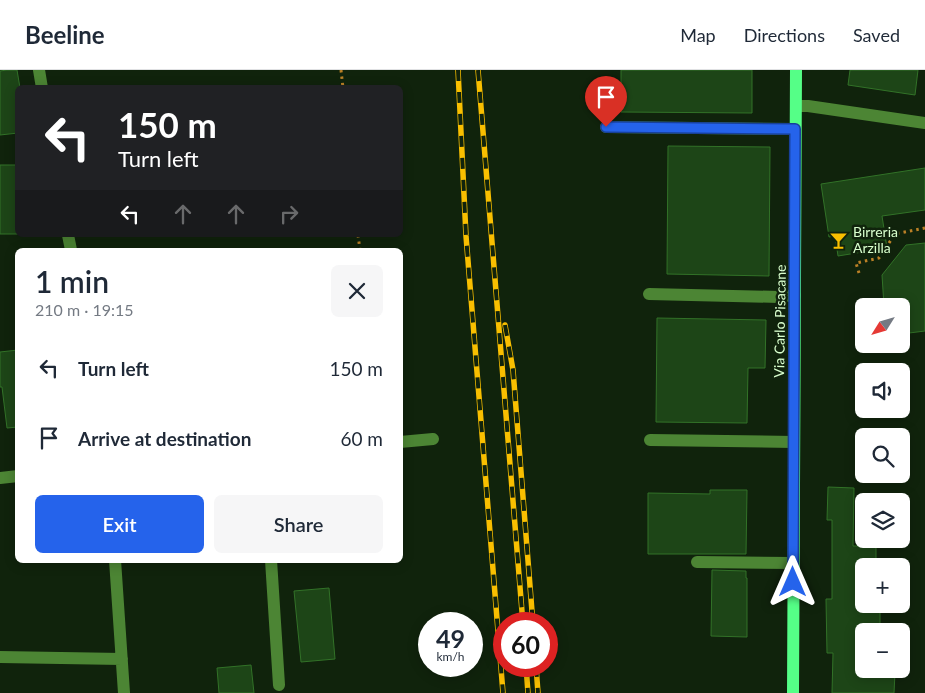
<!DOCTYPE html>
<meta charset="utf-8">
<style>
body{margin:0;font-family:Lato,sans-serif;background:#f6f6f7;color:#1f2937;height:100vh;display:flex;flex-direction:column;font-size:19px;white-space:nowrap}
*{box-sizing:border-box;margin:0}
p{font-size:16px;color:#747a83}
.icon{flex:none;width:28px;height:28px;fill:none;stroke:currentColor;stroke-width:2;stroke-linecap:round;stroke-linejoin:round}
.map{position:relative;flex:1;overflow:hidden}
.panel{position:absolute;left:15px;top:178px;width:388px;height:315px;display:flex;flex-direction:column;background:#fff;border-radius:8px;box-shadow:0 2px 12px #0003}
.panel>*{flex:none}
.banner{position:absolute;left:15px;top:15px;width:388px;height:152px;border-radius:8px;box-shadow:0 2px 12px #0003;background:#202124;color:#fff;overflow:hidden}
.needle{width:32px;rotate:233deg}
.controls{position:absolute;left:855px;top:228px;display:grid;gap:10px}
.controls a{display:grid;place-items:center;width:55px;height:55px;border-radius:8px;background:#fff;box-shadow:0 2px 12px #0003;font-size:25px}
.speed{position:absolute;left:418px;top:542px;display:flex;gap:10px;font-size:25px;font-weight:700;text-align:center}
.speed>*{display:grid;place-content:center;width:65px;height:65px;border-radius:50%;background:#fff;box-shadow:0 2px 12px #0003;line-height:1}
.speed small{font-size:12px;font-weight:400}
.speed .limit{border:8px solid #d22;background:#fff;color:#111}
.pin{position:absolute;display:grid;place-items:center;width:42px;height:42px;color:#fff;margin:-51px -21px;border-radius:50% 50% 50% 0;rotate:-45deg;box-shadow:0 0 5px #0007}
.pin .icon{rotate:45deg}
.me{position:absolute;width:55px;margin:-28px;rotate:0deg;stroke-linejoin:round;filter:drop-shadow(0 0 4px #0008)}
.turn{display:flex;align-items:center;gap:18px;height:105px;padding:0 20px;font-size:22px}
.turn .icon{width:65px;height:65px;stroke-width:2.5}
.turn b{display:block;font-size:35px;line-height:42px}
.lanes{display:flex;align-items:center;height:48px;padding:0 20px;background:#0003;justify-content:center;gap:25px;direction:ltr}
.lanes .off{opacity:.35}
.round{display:grid;place-items:center;flex:none;width:52px;height:52px;border-radius:8px;background:#f6f6f7}
.overview{display:flex;align-items:center;justify-content:space-between;height:85px;padding:0 20px}
h1{font-size:30px;font-weight:600;line-height:38px}
.button{display:flex;gap:10px;margin-top:auto;padding:10px 20px}
.button a{flex:1;height:58px;border-radius:8px;background:#2563eb;color:#fff;font-size:20px;font-weight:600;line-height:58px;text-align:center}
.button a+a{background:#f6f6f7;color:#1f2937}
ul{padding:0;list-style:none}
li{display:flex;align-items:center;gap:15px;height:70px;padding:0 20px}
li div{flex:1}
li b{display:block;font-size:19px}
li em{font-style:normal}
header{display:flex;align-items:center;gap:30px;box-sizing:border-box;height:70px;padding:0 25px;background:#fff;border-bottom:1px solid #e0e1e3}
header strong{font-size:24px}
nav{display:flex;gap:28px;margin-inline-start:auto;font-size:18px}
.map>svg:first-child{display:block}
.building{fill:#1d4517;stroke:#327228}
.lines{fill:none;stroke-linecap:round;stroke-linejoin:round}
.path{stroke:#bb8026;stroke-width:3;stroke-dasharray:2.5 4;stroke-linecap:butt}
.minor{stroke:#4c8534;stroke-width:12}
.major{stroke:#55ff87;stroke-width:12}
.rail-casing{stroke:#f9bf00;stroke-width:5.5}
.rail{stroke:#10230c;stroke-width:4;stroke-dasharray:11;stroke-linecap:butt}
.route-casing{stroke:#184099;stroke-width:12}
.route{stroke:#2563eb;stroke-width:9}
.labels{text-anchor:middle;stroke-width:5;stroke-linejoin:round;paint-order:stroke}
.poi-label{font-size:14px;fill:#d9ffce;stroke:#10230c;text-anchor:start}
.street-label{font-size:14px;fill:#d9ffce;stroke:#10230c}
</style>
<header>
<strong>Beeline</strong>
<nav><a>Map</a><a>Directions</a><a>Saved</a></nav>
</header>
<div class="map">
<svg width="925" height="623" viewBox="0 0 925 623">
<rect width="100%" height="100%" fill="#10230c"/>
<!-- building -->
<path class="building" d="M7,0H17L20,18H18V63L0,65V1Z
M621,0H752V43L621,42Z
M850,0H918L915,25L848,15Z
M668,76L770,77L769,206L667,204Z
M0,95H18V164H0Z
M925,98V140L882,146L887,178L838,186L835,166L829,167L821,114Z
M925,173V261L901,264V236H884L882,205L906,175Z
M657,248L766,250L765,298H748L747,353L656,352Z
M18,280V357L7,358L2,317H0V282Z
M828,417L854,418L853,476H876V496H864V534H880V561H864V603H895L894,623H832L833,583H827L826,529H832V450H827Z
M710,420H747L746,484H648V423L710,424Z
M712,500L746,501V508H747V567L711,566Z
M329,518L335,589L301,592L294,521Z
M251,595L254,623H219L217,598Z"/>
<g class="lines">
<!-- path -->
<path class="path" d="M341,0L343,18
M358,165L360,180
M859,203L856,193L879,188L895,164L925,158"/>
<!-- minor -->
<path class="minor" d="M39,0L42,18
M796,36H808L925,53
M606,57L795,59
M68,165L71,180
M649,224L779,227L795,225
M650,370L794,372
M400,372L433,369
M0,408L18,406
M115,490L124,623
M271,490L279,615
M697,492L793,493
M0,587L122,589"/>
<!-- major -->
<path class="major" d="M793,623L796,0"/>
<defs>
<path id="rail" d="M458,0L466,166L503,623
M478,0L523,554
M505,255L513,300L533,554
M526,596L528,623
M536,596L538,623"/>
</defs>
<!-- rail casing -->
<use href="#rail" class="rail-casing"/>
<!-- rail -->
<use href="#rail" class="rail"/>
</g>
<g class="lines">
<defs>
<path id="route" d="M606,57L795,59L793,512"/>
</defs>
<!-- route casing -->
<use href="#route" class="route-casing"/>
<!-- route -->
<use href="#route" class="route"/>
</g>
<!-- icons -->
<defs>
<symbol id="bar-bare" viewBox="-9 -9 18 18"><path d="M-6-5H6L.8 .8V4.5H3.5V6h-7V4.5H-.8V.8Z" fill="#f9bf00" stroke="#10230c" stroke-width="2.5" paint-order="stroke"/></symbol>
</defs>
<g fill-rule="evenodd">
<use href="#bar-bare" x="826" y="158" width="25" height="25"/>
</g>
<g class="labels">
<!-- poi labels -->
<g class="poi-label">
<text x="853" y="167">Birreria<tspan x="853" dy="16">Arzilla</tspan></text>
</g>
<!-- street labels -->
<g class="street-label">
<text transform="translate(780 251) rotate(-89)" y="5">Via Carlo Pisacane</text>
</g>
</g>
</svg>
<div class="controls">
<a><svg class="needle" viewBox="-14 -14 28 28"><path d="M0-13l5 13h-10z" fill="#e53935"/><path d="M0 13l5-13h-10z" fill="#747a83"/></svg></a>
<a><svg class="icon" aria-label="sound" viewBox="0 0 24 24"><path d="M4 9h4l5-4v14l-5-4H4zM17 9q2 3 0 6"/></svg></a>
<a><svg class="icon" aria-label="search" viewBox="0 0 24 24"><circle cx="10" cy="10" r="6"/><path d="M15 15l6 6"/></svg></a>
<a><svg class="icon" aria-label="layers" viewBox="0 0 24 24"><path d="M12 4l9 5-9 5-9-5zM3 14l9 5 9-5"/></svg></a>
<a>+</a>
<a>−</a>
</div>
<div class="speed"><div>49<small>km/h</small></div><div class="limit">60</div></div>
<div class="pin" style="left:606px;top:57px;background:#d93025"><svg class="icon" aria-label="arrive" viewBox="0 0 24 24"><path d="M6 21V4h12l-3 4 3 4H6"/></svg></div>
<svg class="me" style="left:793px;top:512px" viewBox="-20 -20 40 40"><path d="M0-17L14 15 0 8-14 15z" fill="#2563eb" stroke="#fff" stroke-width="4"/></svg>
<div class="banner">
<div class="turn"><svg class="icon" aria-label="left" viewBox="0 0 24 24"><path d="M17 20v-9H6M10 6l-5 5 5 5"/></svg><div><b>150 m</b>Turn left</div></div>
<div class="lanes"><svg class="icon" aria-label="left" viewBox="0 0 24 24"><path d="M17 20v-9H6M10 6l-5 5 5 5"/></svg><svg class="icon off" aria-label="ahead" viewBox="0 0 24 24"><path d="M12 20V5M6 11l6-6 6 6"/></svg><svg class="icon off" aria-label="ahead" viewBox="0 0 24 24"><path d="M12 20V5M6 11l6-6 6 6"/></svg><svg class="icon off" aria-label="right" viewBox="0 0 24 24"><path d="M7 20v-9h11M14 6l5 5-5 5"/></svg></div>
</div>
<section class="panel">
<div class="overview"><div><h1>1 min</h1><p>210 m · 19:15</p></div><a class="round"><svg class="icon" aria-label="close" viewBox="0 0 24 24"><path d="M6 6l12 12M18 6L6 18"/></svg></a></div>
<ul>
<li><svg class="icon" aria-label="left" viewBox="0 0 24 24"><path d="M17 20v-9H6M10 6l-5 5 5 5"/></svg><div><b>Turn left</b></div><em>150 m</em></li>
<li><svg class="icon" aria-label="arrive" viewBox="0 0 24 24"><path d="M6 21V4h12l-3 4 3 4H6"/></svg><div><b>Arrive at destination</b></div><em>60 m</em></li>
</ul>
<div class="button"><a>Exit</a><a>Share</a></div>
</section>
</div>
